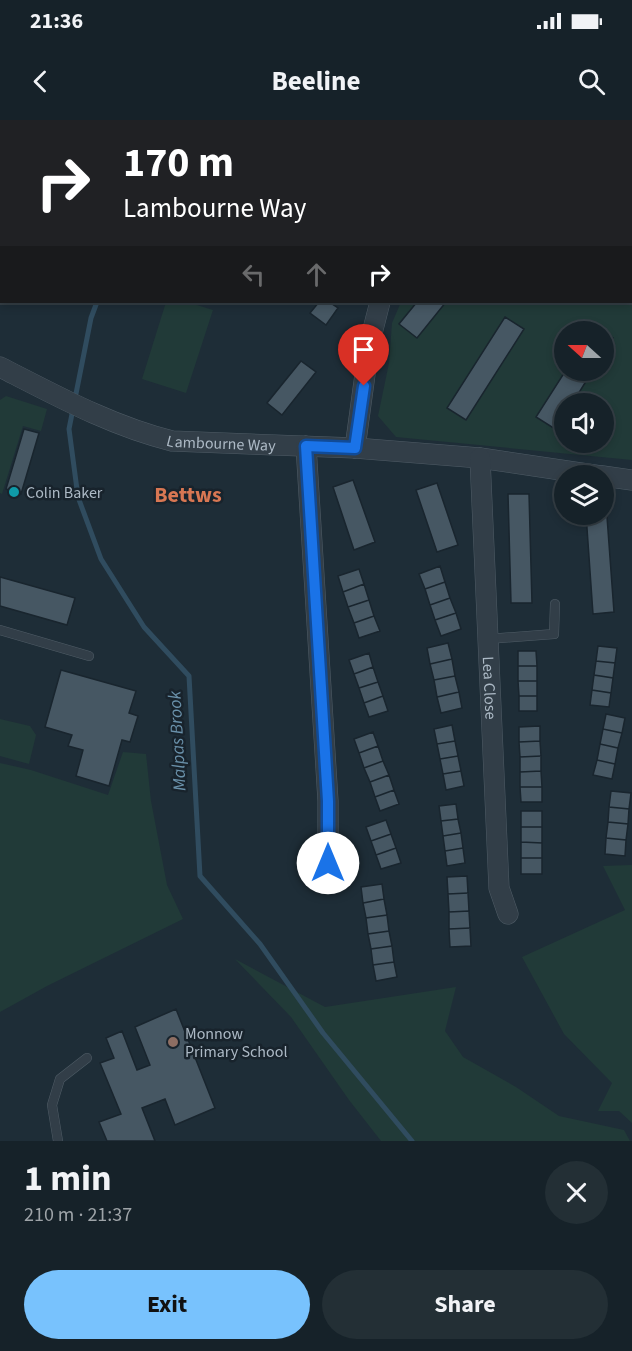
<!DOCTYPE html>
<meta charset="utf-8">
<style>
body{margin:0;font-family:"Source Sans 3",sans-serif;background:#232f35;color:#f1f3f6;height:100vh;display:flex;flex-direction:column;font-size:22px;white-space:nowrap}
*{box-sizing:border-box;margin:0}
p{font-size:20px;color:#9ea4a8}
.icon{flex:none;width:33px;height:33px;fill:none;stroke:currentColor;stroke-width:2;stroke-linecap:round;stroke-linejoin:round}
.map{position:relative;height:1021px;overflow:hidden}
.side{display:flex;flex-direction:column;background:#162229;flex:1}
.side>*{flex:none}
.hud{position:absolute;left:0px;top:0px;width:633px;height:183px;box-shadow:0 3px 9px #0003,0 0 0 2px #353f46;background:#202124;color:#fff;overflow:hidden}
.needle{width:39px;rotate:291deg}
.controls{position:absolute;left:554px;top:201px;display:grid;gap:12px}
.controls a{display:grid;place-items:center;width:60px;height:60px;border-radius:50%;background:#162229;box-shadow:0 3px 9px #0003,0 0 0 2px #353f46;font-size:30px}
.pin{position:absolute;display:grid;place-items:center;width:51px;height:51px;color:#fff;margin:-62px -26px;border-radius:50% 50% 50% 0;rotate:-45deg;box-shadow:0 0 6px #0007}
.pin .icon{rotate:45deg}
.me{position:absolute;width:66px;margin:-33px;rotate:0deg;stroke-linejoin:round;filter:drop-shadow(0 0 4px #0008)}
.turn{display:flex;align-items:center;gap:21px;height:126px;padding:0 24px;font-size:27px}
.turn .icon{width:78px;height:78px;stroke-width:2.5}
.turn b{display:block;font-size:42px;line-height:51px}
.lanes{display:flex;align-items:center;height:57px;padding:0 24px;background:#0003;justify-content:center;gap:30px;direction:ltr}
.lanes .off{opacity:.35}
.round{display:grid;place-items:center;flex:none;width:63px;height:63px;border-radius:32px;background:#232f35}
.overview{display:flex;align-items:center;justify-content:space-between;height:102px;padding:0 24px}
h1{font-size:36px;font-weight:700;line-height:45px}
.action{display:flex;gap:12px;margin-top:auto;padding:12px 24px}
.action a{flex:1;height:69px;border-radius:36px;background:#78c2fd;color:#111;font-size:24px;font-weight:700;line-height:69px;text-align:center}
.action a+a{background:#232f35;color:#f1f3f6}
.status{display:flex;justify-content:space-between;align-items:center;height:42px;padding:0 30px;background:#162229;direction:ltr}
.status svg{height:16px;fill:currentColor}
header{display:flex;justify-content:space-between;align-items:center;height:78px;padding:0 24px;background:#162229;font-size:27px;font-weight:700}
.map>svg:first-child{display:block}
.green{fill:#213a38;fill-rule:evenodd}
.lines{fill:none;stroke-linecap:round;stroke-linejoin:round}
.stream{stroke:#304c5f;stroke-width:5}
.building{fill:#465763;stroke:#19252e;stroke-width:1.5}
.service-casing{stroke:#4f5c66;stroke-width:10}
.minor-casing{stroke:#4f5c66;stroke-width:21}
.service{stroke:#323e48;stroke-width:9}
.minor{stroke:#323e48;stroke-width:20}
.route-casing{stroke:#114b97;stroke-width:15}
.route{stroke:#1a73e8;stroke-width:10}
.culture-dot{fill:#0f9aa8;stroke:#18232c;stroke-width:2}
.education-dot{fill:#8d6e63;stroke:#18232c;stroke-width:2}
.labels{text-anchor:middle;stroke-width:5;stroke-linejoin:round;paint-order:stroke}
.street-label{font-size:16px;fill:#acb9c5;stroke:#18232c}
.poi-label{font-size:16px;fill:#acb9c5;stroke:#18232c;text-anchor:start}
.water-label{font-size:18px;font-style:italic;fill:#6a91aa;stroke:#18232c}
.district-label{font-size:22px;font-weight:bold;fill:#d87753;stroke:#18232c}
</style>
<div class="status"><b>21:36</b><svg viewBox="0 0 49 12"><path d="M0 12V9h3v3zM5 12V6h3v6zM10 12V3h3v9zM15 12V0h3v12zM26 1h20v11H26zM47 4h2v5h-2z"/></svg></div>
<header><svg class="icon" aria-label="back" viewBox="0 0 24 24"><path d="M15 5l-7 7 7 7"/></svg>Beeline<svg class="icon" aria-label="search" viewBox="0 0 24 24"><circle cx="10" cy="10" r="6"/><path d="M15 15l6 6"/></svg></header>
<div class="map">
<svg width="632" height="1021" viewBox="0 0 632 1021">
<rect width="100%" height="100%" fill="#1e2d37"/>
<!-- green -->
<path class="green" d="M488,0H632V340L396,317L378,296L389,243L392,203L401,182H632V2L487,1ZM564,212H603V250H564ZM564,284H603V322H564Z
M166,182H187L213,190L186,273L142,259Z
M6,276L47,289L41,311L23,306L2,374L0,373V280Z
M0,599L30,606L36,615L29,644L0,636Z
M123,632L146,634L151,681L167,765L183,799L47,866L0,892V643L31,650L108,675Z
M632,745V1003L619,991H598L612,963L564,914L522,837L625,790L603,746Z
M235,839L325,887L456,867L445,911L463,937L516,967L559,996L624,1010L630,1021H381L349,980L291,897Z"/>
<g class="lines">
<!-- stream -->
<path class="stream" d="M233,2L235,0
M97,182L91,198L69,309L78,377L101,439L144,507L189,556L200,756L260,824L323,913L412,1021"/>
</g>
<!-- building -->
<path class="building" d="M319,182H329L338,188L326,205L310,193Z
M417,182H446L417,218L399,204Z
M505,197L524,209L466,300L447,288Z
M603,212L613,218L603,234Z
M301,241L316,252L282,295L267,283Z
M566,250H593L572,284H564V295L555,309L536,297Z
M24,309L39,313L21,374L6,369Z
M353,360L375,422L354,430L333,367Z
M437,363L458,425L437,432L416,370Z
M508,374H529L532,483H511Z
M603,383H606L614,492L593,494L586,394H603Z
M440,446L445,462L425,469L419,454Z
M359,449L364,464L343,472L338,456Z
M0,457L75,478L67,505L0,486Z
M445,462L450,478L430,485L425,469Z
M364,464L369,480L348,487L343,472Z
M450,478L456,493L435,500L430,485Z
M369,480L374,496L354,503L348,487Z
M456,493L461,509L441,516L435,500Z
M374,496L380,511L359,518L354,503Z
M448,523L452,539L430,544L427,528Z
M598,526L617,528L615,543L596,541Z
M518,531H536L537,546H518Z
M369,533L373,547L354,554L349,540Z
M452,539L455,556L434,560L430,544Z
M596,541L615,543L613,558L594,555Z
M518,546H537V561H518Z
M373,547L378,562L359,568L354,554Z
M61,550L136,571L129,593L138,596L130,622L122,620L109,666L76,656L83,630L68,626L72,615L45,607Z
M594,555L613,558L611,573L592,570Z
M455,556L459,572L437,577L434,560Z
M518,561H537V576H519Z
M378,562L383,576L364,583L359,568Z
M592,570L611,573L609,587L590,585Z
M459,572L462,588L441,593L437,577Z
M383,576L388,591L369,597L364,583Z
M519,576H537V591H519Z
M606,594L625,598L622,613L603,609Z
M452,605L455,621L437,624L434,609Z
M540,606V621L519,622V607Z
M603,609L622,613L618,628L600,624Z
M373,612L378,626L359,633L354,619Z
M455,621L458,636L440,639L437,624Z
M540,621L541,636L520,637L519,622Z
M600,624L618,628L615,644L597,640Z
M378,626L383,641L364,648L359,633Z
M458,636L461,651L443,654L440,639Z
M541,636V651L520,652V637Z
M597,640L615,644L612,659L593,655Z
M383,641L389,655L370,662L364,648Z
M461,651L464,666L446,670L443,654Z
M541,651L542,667H520V652Z
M389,655L394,670L375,677L370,662Z
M520,667H542V682H521Z
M394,670L399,684L380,691L375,677Z
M611,671L631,673L629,689L609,687Z
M456,684L458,699L441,701L439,686Z
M609,687L629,689L628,704L608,702Z
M521,691H542V707H521Z
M458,699L461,713L443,716L441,701Z
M386,700L391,714L371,721L366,707Z
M608,702L628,704L626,720L606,718Z
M521,707H542V723L521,722Z
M461,713L463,728L445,731L443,716Z
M391,714L396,728L376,735L371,721Z
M606,718L626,720L625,736L605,734Z
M521,722L542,723V738H521Z
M396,728L401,743L381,749L376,735Z
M463,728L465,743L447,746L445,731Z
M521,738H542V754H521Z
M467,756L468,773L448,774L447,757Z
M382,764L384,779L363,783L361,767Z
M468,773L469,791L449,792L448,774Z
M384,779L387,795L366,798L363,783Z
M469,791L470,808L449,809V792Z
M387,795L389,811L368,814L366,798Z
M470,808L471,826L450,827L449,809Z
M389,811L392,826L371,829L368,814Z
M392,826L394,842L373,845L371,829Z
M394,842L397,857L376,861L373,845Z
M176,889L215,988L175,1005L165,979L142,988L155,1021H107L99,1002L121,994L100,943L114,938L106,918L122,911L137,950L150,945L135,907Z"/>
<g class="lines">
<defs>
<path id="service" d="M0,510L89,536
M488,519L554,514L555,484
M58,1021L52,985L60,959L87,938"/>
<g id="minor">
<path d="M471,2L472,0"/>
<path id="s1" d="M0,247C55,275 111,306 172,321L355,328L480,338L601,356"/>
<path d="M306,326L328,681V743"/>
<path d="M355,328L369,225L380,182"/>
<path id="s2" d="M480,338L499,768L508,794"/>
<path d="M603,356L632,360"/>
</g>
</defs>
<!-- service casing -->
<use href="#service" class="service-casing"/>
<!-- minor casing -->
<use href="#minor" class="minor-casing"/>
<!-- service -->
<use href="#service" class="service"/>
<!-- minor -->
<use href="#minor" class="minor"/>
</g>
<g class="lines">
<defs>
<path id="route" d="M328,743V681L306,326L355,328L364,266"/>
</defs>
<!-- route casing -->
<use href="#route" class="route-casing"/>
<!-- route -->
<use href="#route" class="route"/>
</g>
<!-- markers -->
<circle class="culture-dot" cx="14" cy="372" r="6"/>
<circle class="education-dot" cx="173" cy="922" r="6"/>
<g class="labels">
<!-- street labels -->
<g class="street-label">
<text dy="6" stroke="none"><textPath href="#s1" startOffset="237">Lambourne Way</textPath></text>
<text dy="6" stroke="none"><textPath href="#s2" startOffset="230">Lea Close</textPath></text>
</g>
<!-- poi labels -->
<g class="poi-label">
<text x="26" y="378">Colin Baker</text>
<text x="185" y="919">Monnow<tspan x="185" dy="18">Primary School</tspan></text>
</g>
<!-- water labels -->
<g class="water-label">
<text transform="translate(177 621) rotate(-93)" y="6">Malpas Brook</text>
</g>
<!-- district labels -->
<g class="district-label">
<text x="188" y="382">Bettws</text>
</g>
</g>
</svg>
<div class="controls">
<a><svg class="needle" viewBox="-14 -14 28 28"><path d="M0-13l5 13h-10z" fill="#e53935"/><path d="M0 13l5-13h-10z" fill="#9ea4a8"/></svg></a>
<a><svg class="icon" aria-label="sound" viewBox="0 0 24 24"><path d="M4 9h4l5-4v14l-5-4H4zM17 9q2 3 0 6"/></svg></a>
<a><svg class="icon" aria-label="layers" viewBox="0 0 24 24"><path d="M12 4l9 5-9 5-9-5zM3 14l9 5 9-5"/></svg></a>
</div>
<div class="pin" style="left:364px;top:266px;background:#d93025"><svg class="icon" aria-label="arrive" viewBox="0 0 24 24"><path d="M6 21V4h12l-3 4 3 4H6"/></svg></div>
<svg class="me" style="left:328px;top:743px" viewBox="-20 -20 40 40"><circle r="19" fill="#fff"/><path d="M0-13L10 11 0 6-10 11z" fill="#1a73e8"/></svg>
<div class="hud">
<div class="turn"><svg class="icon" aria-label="right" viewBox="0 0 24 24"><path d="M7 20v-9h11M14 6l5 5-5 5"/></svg><div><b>170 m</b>Lambourne Way</div></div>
<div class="lanes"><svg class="icon off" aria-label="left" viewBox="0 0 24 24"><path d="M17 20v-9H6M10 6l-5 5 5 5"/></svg><svg class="icon off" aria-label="ahead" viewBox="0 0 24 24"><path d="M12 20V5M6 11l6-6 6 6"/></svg><svg class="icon" aria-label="right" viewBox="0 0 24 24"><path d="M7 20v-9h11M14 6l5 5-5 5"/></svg></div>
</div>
</div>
<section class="side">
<div class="overview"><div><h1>1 min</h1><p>210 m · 21:37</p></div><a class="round"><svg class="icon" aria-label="close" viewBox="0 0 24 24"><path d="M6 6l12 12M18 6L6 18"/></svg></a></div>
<div class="action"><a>Exit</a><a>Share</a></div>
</section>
